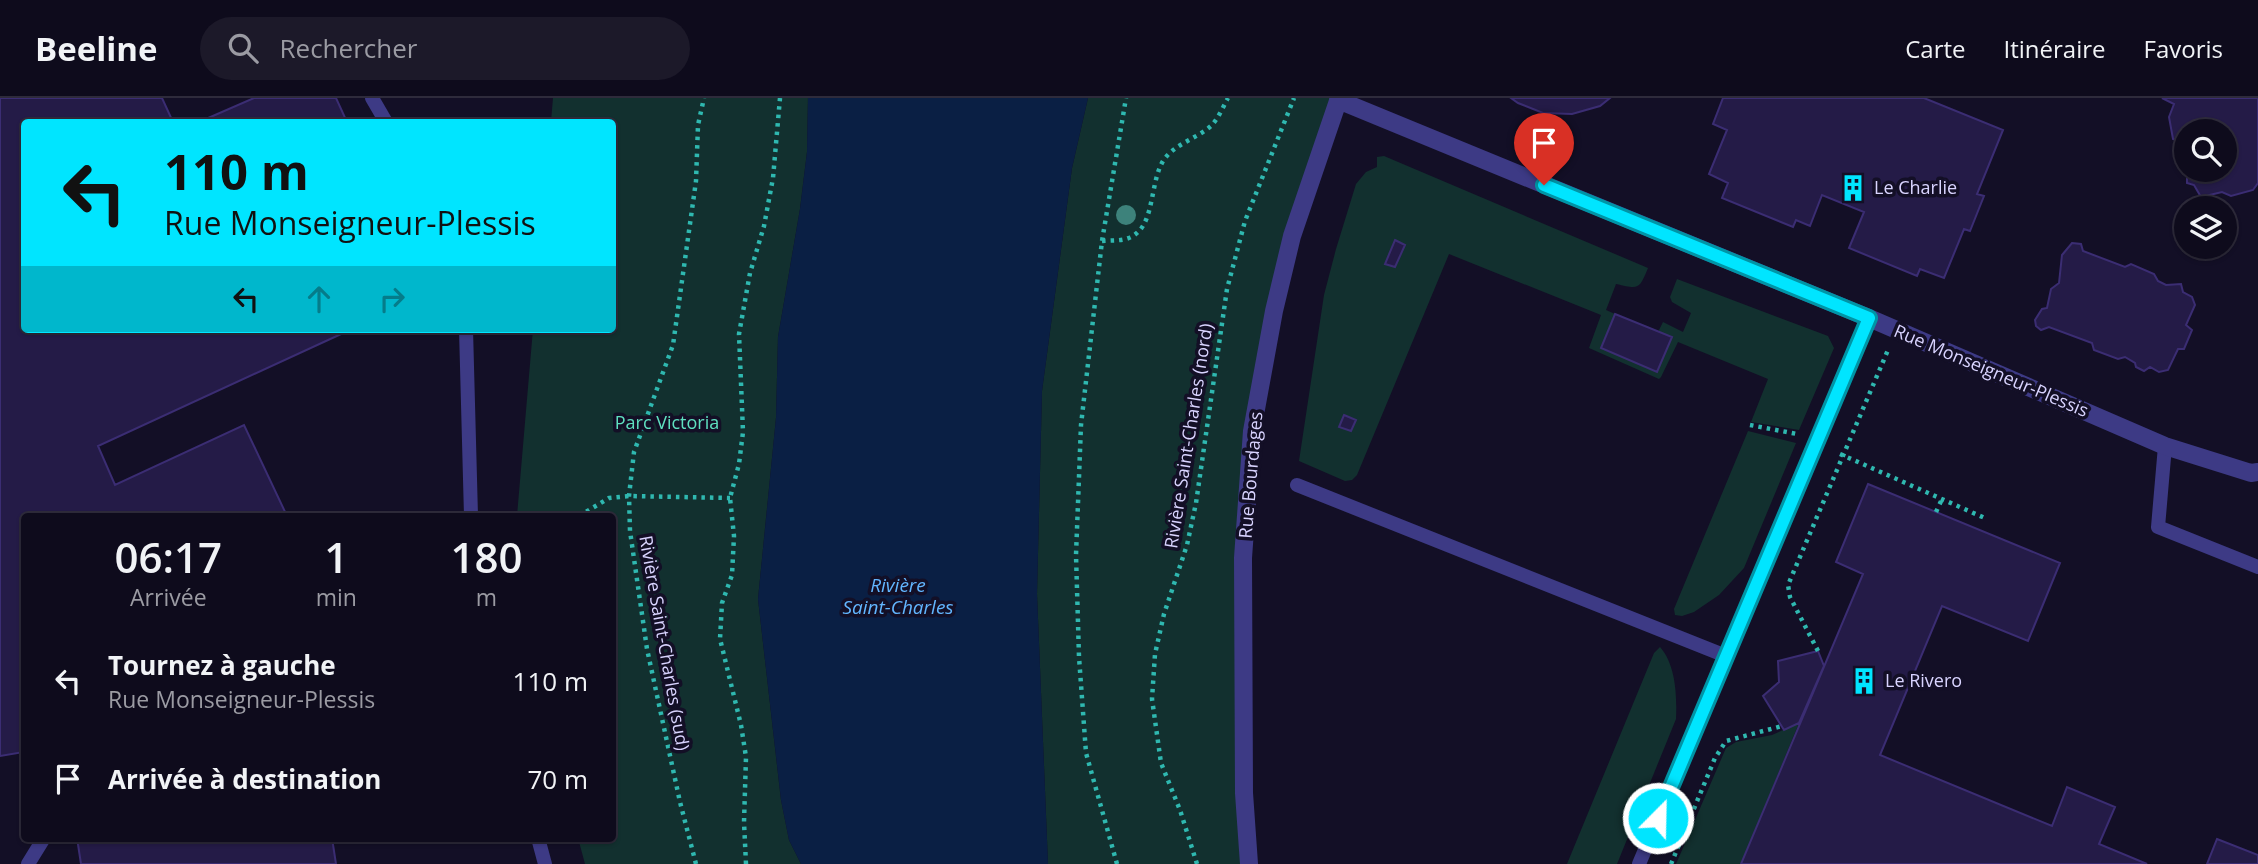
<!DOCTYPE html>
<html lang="fr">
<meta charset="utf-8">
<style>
body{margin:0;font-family:"Open Sans",sans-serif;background:#1c1929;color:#f1f3f6;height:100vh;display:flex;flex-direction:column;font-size:26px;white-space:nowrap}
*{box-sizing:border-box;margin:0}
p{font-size:23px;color:#9b9ba3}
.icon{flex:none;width:38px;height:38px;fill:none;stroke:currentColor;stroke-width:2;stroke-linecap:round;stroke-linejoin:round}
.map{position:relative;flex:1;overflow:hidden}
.drawer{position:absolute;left:21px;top:415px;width:595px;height:329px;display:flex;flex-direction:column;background:#0e0b1c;border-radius:7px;box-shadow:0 2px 5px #0004,0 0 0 2px #2e2b3b}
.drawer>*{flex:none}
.top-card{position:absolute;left:21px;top:21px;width:595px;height:214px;border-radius:7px;box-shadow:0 2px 5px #0004,0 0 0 2px #2e2b3b;background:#00e5ff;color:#111;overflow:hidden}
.tools{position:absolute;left:2174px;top:21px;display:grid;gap:14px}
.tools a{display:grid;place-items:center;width:63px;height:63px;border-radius:50%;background:#0e0b1c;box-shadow:0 2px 5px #0004,0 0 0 2px #2e2b3b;font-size:35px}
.pin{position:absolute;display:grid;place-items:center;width:60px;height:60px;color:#fff;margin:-72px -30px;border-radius:50% 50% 50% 0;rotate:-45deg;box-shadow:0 0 7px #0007}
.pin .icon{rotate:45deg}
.me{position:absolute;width:77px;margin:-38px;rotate:23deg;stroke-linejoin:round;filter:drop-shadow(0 0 5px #0008)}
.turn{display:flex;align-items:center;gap:24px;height:147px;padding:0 28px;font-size:32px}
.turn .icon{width:91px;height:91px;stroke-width:2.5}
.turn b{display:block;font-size:49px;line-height:60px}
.lanes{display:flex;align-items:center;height:66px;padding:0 28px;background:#0003;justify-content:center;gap:35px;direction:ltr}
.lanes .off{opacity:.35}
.eta{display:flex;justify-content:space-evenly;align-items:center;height:119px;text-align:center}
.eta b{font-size:42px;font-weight:600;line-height:49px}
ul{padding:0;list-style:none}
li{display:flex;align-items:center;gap:21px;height:98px;padding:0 28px}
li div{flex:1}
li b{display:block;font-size:26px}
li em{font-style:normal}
header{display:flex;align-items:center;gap:42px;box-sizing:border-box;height:98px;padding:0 35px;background:#0e0b1c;border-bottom:2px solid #2e2b3b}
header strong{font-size:33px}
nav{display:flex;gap:38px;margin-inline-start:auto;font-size:24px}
.search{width:490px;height:63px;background:#1c1929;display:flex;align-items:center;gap:18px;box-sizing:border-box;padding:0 24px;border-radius:38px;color:#9b9ba3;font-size:26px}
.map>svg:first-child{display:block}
.green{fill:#12302f}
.water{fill:#0a1f44}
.building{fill:#241b47;stroke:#3b2d73;stroke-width:2}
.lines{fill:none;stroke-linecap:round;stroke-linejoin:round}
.path{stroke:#2fb8b0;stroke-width:4.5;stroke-dasharray:3.5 5;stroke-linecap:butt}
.service{stroke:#3d3a85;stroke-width:14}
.minor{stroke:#3d3a85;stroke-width:18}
.tree{fill:#3d827b}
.route-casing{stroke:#0095a6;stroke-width:18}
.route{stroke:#00e5ff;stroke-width:12}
.labels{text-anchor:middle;stroke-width:7;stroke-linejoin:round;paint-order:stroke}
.poi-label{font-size:18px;fill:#d9d4ff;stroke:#130f26;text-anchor:start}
.street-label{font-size:18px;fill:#d9d4ff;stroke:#130f26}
.park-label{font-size:18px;fill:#5fe0c0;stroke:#130f26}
.water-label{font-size:19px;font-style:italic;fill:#62b6ff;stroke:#130f26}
</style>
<header>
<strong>Beeline</strong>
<div class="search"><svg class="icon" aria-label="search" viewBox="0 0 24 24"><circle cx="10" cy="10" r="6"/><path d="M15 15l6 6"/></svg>Rechercher</div>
<nav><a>Carte</a><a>Itinéraire</a><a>Favoris</a></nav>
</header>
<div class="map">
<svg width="2258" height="766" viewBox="0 0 2258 766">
<rect width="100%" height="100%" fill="#130f26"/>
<!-- green -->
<path class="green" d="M553,0H808L807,54L800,111L778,239L776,320L758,501L781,702L789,742L801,766H585L578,740H612V418H517L533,231H612V24H551Z
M1088,0H1339L1292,138L1252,333L1249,766H1048L1037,496L1042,293L1072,70Z
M1384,58L1648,170C1639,192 1639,191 1616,186L1606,212L1615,216L1601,250L1657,274L1658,234L1663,224L1683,234L1691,215L1672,204L1670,199L1677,181L1828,238L1834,250L1799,332L1751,324L1768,281L1678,244L1661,279L1659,281L1589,250L1601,217L1449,156L1357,377L1352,382L1345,383L1299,363L1324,197L1336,151L1356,86L1366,74L1377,69V59Z
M1748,333L1796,345L1744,470L1719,497L1694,514L1682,518L1675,517L1674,511Z
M1660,549C1676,567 1677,598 1676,621L1617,766H1567L1654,555Z
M1799,625L1741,766H1676L1726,650L1736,644L1772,637Z"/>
<!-- water -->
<path class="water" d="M808,0H1088L1072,70L1042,293L1037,496L1048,766H801L789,742L781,702L758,501L776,320L778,239L800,111L807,54Z"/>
<!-- building -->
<path class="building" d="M0,0H162L173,24H24V231H352L98,348L115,387L244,327L287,418H24V654L0,658Z
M254,0H336L347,24H199Z
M1511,0H1610L1600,8L1572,16L1543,15L1518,5Z
M1723,0H1924L2003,32L1977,96L1984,98L1970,133L1964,131L1944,180L1920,171L1917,178L1849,150L1864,114L1822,97L1810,128L1796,122L1793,129L1722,100L1728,85L1709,76L1727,32L1713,26Z
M2162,0H2258V85L2253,92L2231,98L2222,94L2201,99L2194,87L2187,85V79L2189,72H2224V33H2186V60L2180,57L2178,51L2182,44L2173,41L2169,19L2174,6Z
M1395,142L1405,147L1395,169L1385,166Z
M2072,145L2081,146L2083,153L2125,169L2131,166L2154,176L2158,183L2166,187L2181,186L2183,194L2192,199L2195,207L2186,227L2192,232L2184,251H2178L2168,272L2159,274L2150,269L2144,273L2136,269L2135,265L2125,259L2118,261L2094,252L2092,245L2049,229L2041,232L2036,228L2035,222L2042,211L2047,210L2051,191L2059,185L2062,157Z
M1615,216L1672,239L1657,274L1601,250Z
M1344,317L1356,322L1351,333L1339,329Z
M1868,386L2060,465L2028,543L1942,508L1880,657L2052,728L2067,689L2115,709L2099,746L2147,766H1741L1863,476L1836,464Z
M1818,553L1824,568L1799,625L1784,632L1763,598L1779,584L1778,563Z
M77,740H332L336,766H81Z
M2217,741L2258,757V766H2207Z"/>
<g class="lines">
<!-- path -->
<path class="path" d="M1102,143C1115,142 1128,144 1138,134C1154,119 1151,83 1163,63C1174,46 1196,41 1211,28C1218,21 1223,9 1228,0
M1750,327L1797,336
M1840,356L1987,421
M1936,414L1942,401
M579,418L609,400L629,398L730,400
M1818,553L1790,499L1788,487L1888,252
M696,766L680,704L647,551L630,433L629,398L634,354L673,247L696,83L698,27L704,0
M746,766L744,724L746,659L741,627L720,541L722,505L732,477L734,438L730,400L739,366L743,334L739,236L750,175L764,128L773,80L780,0
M1117,766L1086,655L1079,559L1076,457L1081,327L1102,143L1126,0
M1197,766L1180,712L1161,665L1152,601L1155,556L1164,516L1187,447L1196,405L1227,191L1245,123L1294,0
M1671,766L1715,660L1726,643L1782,628"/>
<!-- service -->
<path class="service" d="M372,0L386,24
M466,231L471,418
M2165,348L2158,429L2258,469
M1297,387L1726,558
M538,740L545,766
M28,766L44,740
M1639,766L1869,220"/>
<!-- minor -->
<path class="minor" d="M1338,2L1869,220L2165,348L2251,375L2258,374
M1249,766L1244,695L1243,460L1252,333L1274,213L1292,138L1339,0"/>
</g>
<!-- trees -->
<circle class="tree" cx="1126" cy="117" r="10"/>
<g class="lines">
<defs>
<path id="route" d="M1544,87L1869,220L1658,720"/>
</defs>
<!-- route casing -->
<use href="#route" class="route-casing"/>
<!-- route -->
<use href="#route" class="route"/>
</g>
<!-- icons -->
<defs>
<symbol id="building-bare" viewBox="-9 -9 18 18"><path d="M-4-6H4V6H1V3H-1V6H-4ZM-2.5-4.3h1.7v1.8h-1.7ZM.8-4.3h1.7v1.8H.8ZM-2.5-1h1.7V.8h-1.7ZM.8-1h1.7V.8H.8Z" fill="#00e5ff" stroke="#130f26" stroke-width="2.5" paint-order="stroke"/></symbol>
</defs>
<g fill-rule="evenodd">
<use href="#building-bare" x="1834" y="71" width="38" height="38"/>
<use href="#building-bare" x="1845" y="564" width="38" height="38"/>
</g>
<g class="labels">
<!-- poi labels -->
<g class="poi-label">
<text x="1874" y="96">Le Charlie</text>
<text x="1885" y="589">Le Rivero</text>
</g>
<!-- street labels -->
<g class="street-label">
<text transform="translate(1991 273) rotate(23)" y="6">Rue Monseigneur-Plessis</text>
<text transform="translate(1189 338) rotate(-81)" y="6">Rivière Saint-Charles (nord)</text>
<text transform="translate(1251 377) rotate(-85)" y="6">Rue Bourdages</text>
<text transform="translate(664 545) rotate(80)" y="6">Rivière Saint-Charles (sud)</text>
</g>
<!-- park labels -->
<g class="park-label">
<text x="667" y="331">Parc Victoria</text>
</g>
<!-- water labels -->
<g class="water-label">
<text x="898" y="494">Rivière<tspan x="898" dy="22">Saint-Charles</tspan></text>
</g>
</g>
</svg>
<div class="tools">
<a><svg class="icon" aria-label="search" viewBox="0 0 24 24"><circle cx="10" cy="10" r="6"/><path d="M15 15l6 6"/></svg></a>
<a><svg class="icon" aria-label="layers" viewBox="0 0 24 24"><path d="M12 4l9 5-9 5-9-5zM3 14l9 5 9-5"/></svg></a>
</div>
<div class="pin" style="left:1544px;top:87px;background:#d93025"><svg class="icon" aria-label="arrive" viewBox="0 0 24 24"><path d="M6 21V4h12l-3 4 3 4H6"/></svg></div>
<svg class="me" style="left:1658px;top:720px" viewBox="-20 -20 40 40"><circle r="17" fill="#00e5ff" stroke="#fff" stroke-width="3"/><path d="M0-11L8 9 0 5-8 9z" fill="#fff"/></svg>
<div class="top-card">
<div class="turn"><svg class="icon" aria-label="left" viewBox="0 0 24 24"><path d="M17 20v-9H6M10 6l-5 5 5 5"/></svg><div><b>110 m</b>Rue Monseigneur-Plessis</div></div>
<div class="lanes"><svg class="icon" aria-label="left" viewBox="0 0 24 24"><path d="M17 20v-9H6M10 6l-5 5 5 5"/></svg><svg class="icon off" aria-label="ahead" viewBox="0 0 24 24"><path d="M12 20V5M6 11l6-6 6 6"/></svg><svg class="icon off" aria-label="right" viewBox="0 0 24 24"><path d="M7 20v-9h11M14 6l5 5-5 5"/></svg></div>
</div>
<section class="drawer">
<div class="eta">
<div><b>06:17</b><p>Arrivée</p></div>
<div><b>1</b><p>min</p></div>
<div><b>180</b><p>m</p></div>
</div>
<ul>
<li><svg class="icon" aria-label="left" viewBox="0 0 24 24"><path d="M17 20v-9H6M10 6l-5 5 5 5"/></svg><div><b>Tournez à gauche</b><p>Rue Monseigneur-Plessis</p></div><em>110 m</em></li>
<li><svg class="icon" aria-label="arrive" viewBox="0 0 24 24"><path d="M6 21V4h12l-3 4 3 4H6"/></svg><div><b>Arrivée à destination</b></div><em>70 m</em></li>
</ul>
</section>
</div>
